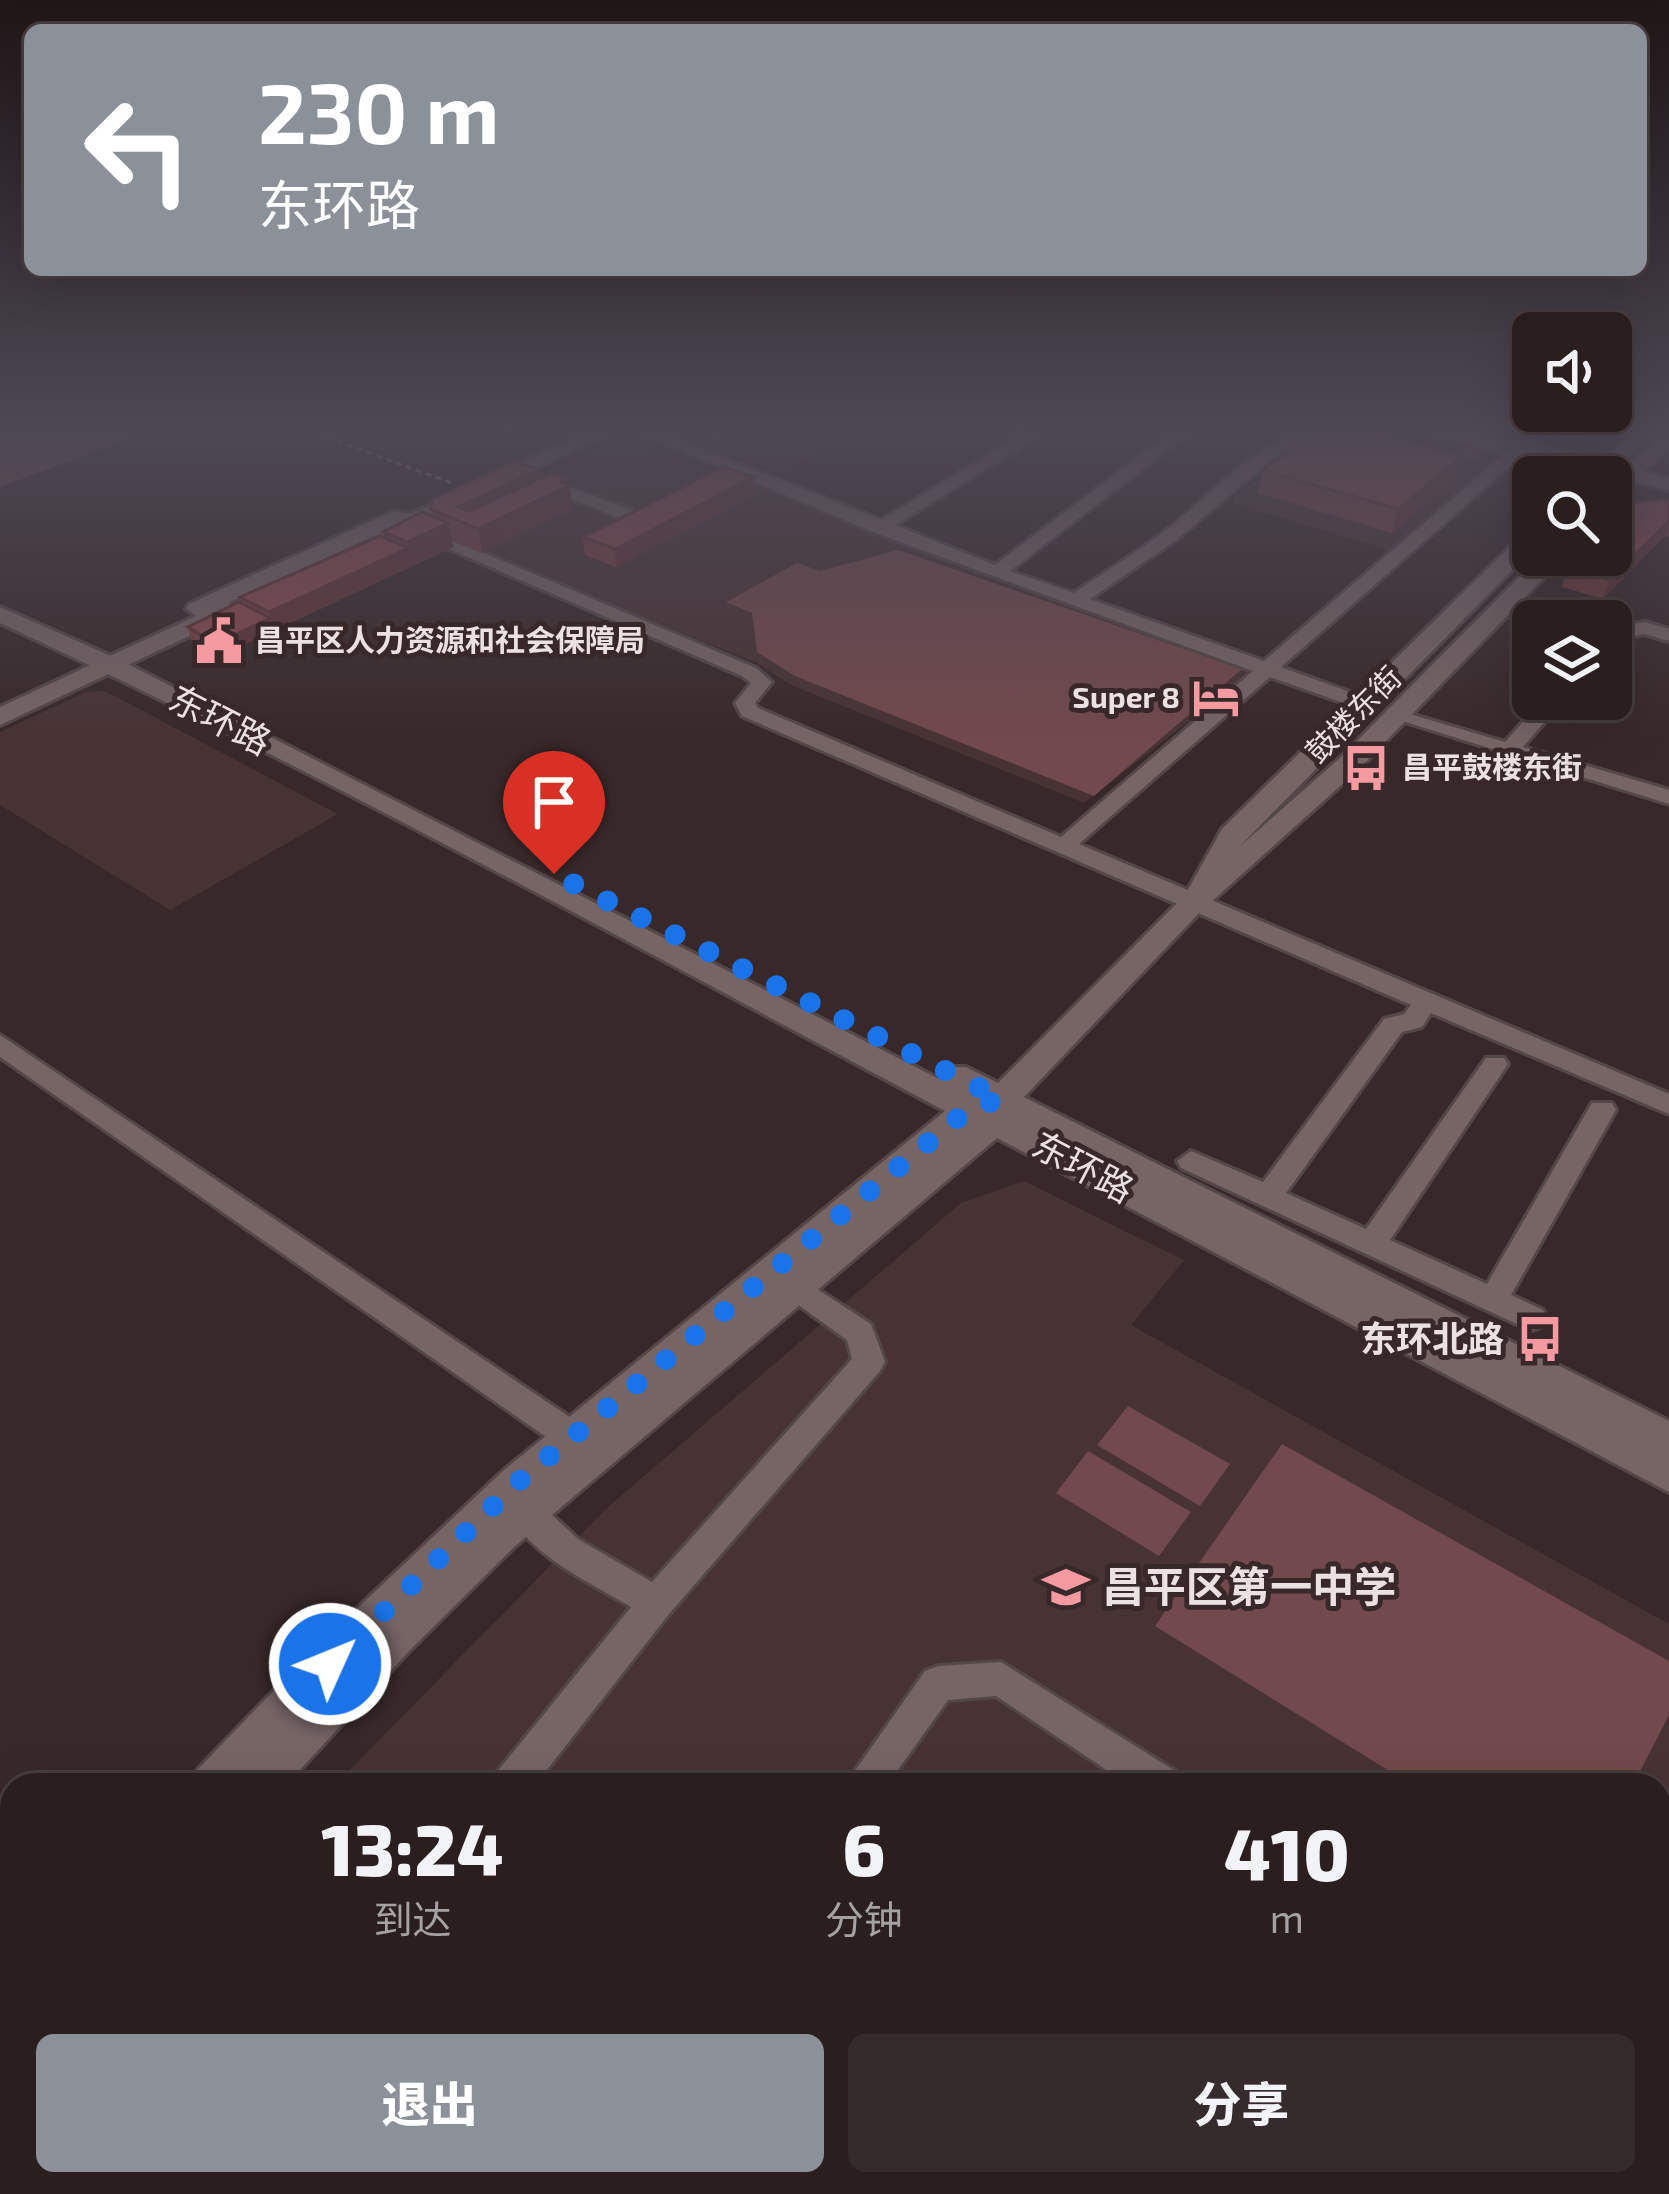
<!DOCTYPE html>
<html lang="zh">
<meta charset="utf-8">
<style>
body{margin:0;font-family:"Exo 2","Noto Sans SC",sans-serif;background:#362b2c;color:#f1f3f6;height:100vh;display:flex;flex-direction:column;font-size:45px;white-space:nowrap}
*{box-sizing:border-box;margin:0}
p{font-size:39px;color:#a5a2a4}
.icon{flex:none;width:66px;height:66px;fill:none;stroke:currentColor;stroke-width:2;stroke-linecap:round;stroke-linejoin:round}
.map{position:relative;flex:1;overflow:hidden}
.sheet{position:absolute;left:0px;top:1773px;width:1671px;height:423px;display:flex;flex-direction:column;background:#2a1e1f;border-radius:36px 36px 0 0;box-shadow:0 12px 48px #0002,0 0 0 3px #463c3d}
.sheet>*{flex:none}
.guide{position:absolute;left:24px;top:24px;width:1623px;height:252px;border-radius:18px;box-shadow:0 12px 48px #0002,0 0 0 3px #463c3d;background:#8c9099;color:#fff;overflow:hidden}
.buttons{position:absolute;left:1512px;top:312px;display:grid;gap:24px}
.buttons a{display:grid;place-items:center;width:120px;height:120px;border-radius:18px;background:#2a1e1f;box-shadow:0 12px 48px #0002,0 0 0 3px #463c3d;font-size:60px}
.pin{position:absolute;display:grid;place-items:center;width:102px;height:102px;color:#fff;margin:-123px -51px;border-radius:50% 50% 50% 0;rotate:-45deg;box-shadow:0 0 12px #0007}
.pin .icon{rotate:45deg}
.me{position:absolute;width:132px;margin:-66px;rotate:46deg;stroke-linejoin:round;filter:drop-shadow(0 0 9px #0008)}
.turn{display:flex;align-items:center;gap:42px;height:252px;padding:0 36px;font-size:54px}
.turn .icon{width:156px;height:156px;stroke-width:2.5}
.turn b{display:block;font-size:84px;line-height:102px}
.eta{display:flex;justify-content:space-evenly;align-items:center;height:204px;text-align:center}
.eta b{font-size:72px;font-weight:800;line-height:84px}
.action{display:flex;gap:24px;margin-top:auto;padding:24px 36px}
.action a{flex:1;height:138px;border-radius:18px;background:#8c9099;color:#fff;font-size:48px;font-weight:800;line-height:138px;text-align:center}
.action a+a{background:#362b2c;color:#f1f3f6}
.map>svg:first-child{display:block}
.built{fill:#483334}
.green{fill:#72494c}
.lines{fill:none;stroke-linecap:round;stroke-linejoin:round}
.minor-casing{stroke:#544748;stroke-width:6}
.tertiary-casing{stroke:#544748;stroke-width:6}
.secondary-casing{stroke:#544748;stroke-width:6}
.path{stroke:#8d7f80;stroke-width:3;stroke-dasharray:6 4.5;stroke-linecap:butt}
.minor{fill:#776566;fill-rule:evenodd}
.tertiary{fill:#776566;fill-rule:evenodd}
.secondary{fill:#776566;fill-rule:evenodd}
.wall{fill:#773f43}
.shaded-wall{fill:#613337}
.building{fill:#8a494e;stroke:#613337;stroke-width:3}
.route{stroke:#1a73e8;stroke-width:21;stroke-dasharray:0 37.8}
.labels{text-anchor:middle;stroke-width:10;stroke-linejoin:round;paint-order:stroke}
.far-poi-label{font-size:30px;font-weight:bold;fill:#ece1e1;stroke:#382829;text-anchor:start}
.far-street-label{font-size:30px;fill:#ece1e1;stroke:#382829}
.street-label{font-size:36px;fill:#ece1e1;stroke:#382829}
.poi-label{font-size:36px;font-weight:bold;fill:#ece1e1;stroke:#382829;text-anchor:end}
.near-poi-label{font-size:42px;font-weight:bold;fill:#ece1e1;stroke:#382829;text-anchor:start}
</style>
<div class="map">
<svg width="1669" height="2194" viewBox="0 0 1669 2194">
<rect width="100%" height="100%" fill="#382829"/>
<!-- built -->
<path class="built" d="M674,434H849L781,474Z
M1319,434H1412L1504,460L1399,553L1235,504L1233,497Z
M612,442L760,483L872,534L1255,670L1084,803L791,685L757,663L419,528Z
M105,691L338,814L170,910L0,805V732L86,692Z
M1024,1181L1184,1260L1131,1325L1669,1624V1997L1659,1990V1785H335L607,1508L961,1203Z
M246,2184H534L490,2194H255Z"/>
<!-- green -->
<path class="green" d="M0,434H142L0,487Z
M898,550L1242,669L1094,796L795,676L757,652L752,613L726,602L797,563L820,571Z
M1128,1406L1230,1464L1200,1506L1097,1445Z
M1282,1444L1669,1661V1715L1633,1785H1412L1155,1626Z
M1088,1451L1191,1512L1159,1556L1056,1493Z"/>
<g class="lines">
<defs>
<path id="minor" d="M642,434H665L881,520L1023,434H1043L895,525L995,565L1169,434H1188L1010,571L1074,593C1104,572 1137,553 1166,530C1205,501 1262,434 1311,434L1270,461L1176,540L1090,599L1264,661L1509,450H1521V456L1281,667L1372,700V708H1358L1270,677L1079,844L1669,1094V1114L1431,1013L1422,1027L1402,1032L1286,1193L1366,1229L1486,1058H1504L1508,1064L1504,1070L1390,1240L1487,1284L1592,1103H1612L1616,1110L1511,1295L1543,1310L1547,1318L1543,1326L1532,1330L1521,1326L1181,1168L1177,1161L1191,1151L1263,1182L1384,1019L1404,1014L1411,1005L742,716L735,703L751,683L742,676L410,532L425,528L756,668L772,682L755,703L758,708L1061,837L1253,671L873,532Z
M540,476L648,516L651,520L636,524L534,485L532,481Z
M1645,622L1669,629V641L1644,634L1611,640V628Z
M1543,699H1564L1523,747L1669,790V804L1386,716L1396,710L1505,742Z
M0,1035L583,1426L587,1436L583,1446L571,1450L559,1446L0,1057Z
M797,1276L871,1324L885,1362L880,1371L669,1614L535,1785H492L497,1772L631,1607C590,1582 531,1557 509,1512L514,1502L526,1497L538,1502L578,1539L652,1582L852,1359L847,1340L786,1296L782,1288L786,1280Z
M1001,1662L1177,1772L1182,1785H1129L996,1696L948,1700L887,1785H845L925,1671L938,1666Z
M0,1836L12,1841V1886L0,1881Z
M152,2184H203L207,2194H157Z
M586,2184H634L629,2194H582Z"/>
<path id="tertiary" d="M1632,434H1653L1605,477H1583Z
M1660,434H1669V447L1618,499L1611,501V483Z
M1533,531V549L1238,848L1341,757L1541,555H1564L1561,560L1359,769L1202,910L1024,1097L1669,1421V1492L997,1138L513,1548L412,1648L286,1785H191L198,1769L314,1649L504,1470L945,1111C632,945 322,772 0,623V607L120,660L941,1080L938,1075L942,1067H966L998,1083L1185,895L1222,829L1525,532Z
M12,1968V2075L0,2080V1973Z"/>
<path id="secondary" d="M581,434H607L394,539L376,535L228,603L237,610L234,615L0,725V707L196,616L186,609L189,604L394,511L411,514Z
M1435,434H1500L1669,478V490L1504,447L1495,454Z"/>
</defs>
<!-- minor casing -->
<use href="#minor" class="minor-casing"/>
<!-- tertiary casing -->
<use href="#tertiary" class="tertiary-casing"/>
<!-- secondary casing -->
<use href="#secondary" class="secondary-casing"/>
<!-- path -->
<path class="path" d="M317,434L452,483"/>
<!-- minor -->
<use href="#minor" class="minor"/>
<!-- tertiary -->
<use href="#tertiary" class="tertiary"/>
<!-- secondary -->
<use href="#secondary" class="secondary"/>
</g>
<!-- wall -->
<path class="wall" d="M697,434H736L721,442Z
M1457,451L1479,457L1472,461L1462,459L1457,479L1392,533L1258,493L1262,470L1456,454Z
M539,470L540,479L569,485L573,509L482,553L452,541L453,547L219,656L191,640L188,627L242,603L240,597L384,538L383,532L431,515L430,509Z
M754,477L755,495L616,567L585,555L583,537Z
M1669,499V537L1665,536L1603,599L1562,587L1567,568Z"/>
<!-- shaded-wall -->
<path class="shaded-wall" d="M721,434H736L721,442Z
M1463,456L1457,479L1392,533L1398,509Z
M539,470L542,493L472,526L458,507Z
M754,477L755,495L616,567L615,549Z
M568,479L573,509L482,553L478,529Z
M1669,521L1665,536L1603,599L1609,580Z
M449,523L453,547L273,630L269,612L408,548L407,542Z
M270,618L273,630L219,656L215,644Z"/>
<!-- building -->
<path class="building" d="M1311,434H1384L1463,456L1398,509L1262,470Z
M1463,446L1480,451L1474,456L1457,451Z
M514,461L539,470L458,507L470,511L552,473L568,479L561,482L570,485L478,529L430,509L433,499Z
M723,467L754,477L615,549L583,537Z
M1669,499V521L1609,580L1567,568L1581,555H1611V526L1637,502Z
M422,512L449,523L407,542L383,532Z
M380,536L408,548L269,612L240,597Z
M239,602L270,618L215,644L188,627Z"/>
<!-- sky -->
<linearGradient id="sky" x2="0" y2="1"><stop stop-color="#1f1617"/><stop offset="0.58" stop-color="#4d4854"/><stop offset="1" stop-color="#4d4854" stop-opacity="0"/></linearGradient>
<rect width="1669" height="742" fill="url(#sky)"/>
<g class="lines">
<!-- route -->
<path class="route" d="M330,1664L518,1482L970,1108L1002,1099L554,874"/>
</g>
<!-- icons -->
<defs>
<symbol id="civic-bare" viewBox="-9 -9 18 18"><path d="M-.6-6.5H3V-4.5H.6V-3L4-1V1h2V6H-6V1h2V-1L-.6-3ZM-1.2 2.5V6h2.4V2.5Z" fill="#f49aa0" stroke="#382829" stroke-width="2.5" paint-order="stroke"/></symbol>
<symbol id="hotel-bare" viewBox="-9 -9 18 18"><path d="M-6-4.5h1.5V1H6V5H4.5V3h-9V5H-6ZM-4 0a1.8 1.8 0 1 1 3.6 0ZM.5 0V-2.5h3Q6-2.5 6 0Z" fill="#f49aa0" stroke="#382829" stroke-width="2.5" paint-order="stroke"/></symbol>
<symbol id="bus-bare" viewBox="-9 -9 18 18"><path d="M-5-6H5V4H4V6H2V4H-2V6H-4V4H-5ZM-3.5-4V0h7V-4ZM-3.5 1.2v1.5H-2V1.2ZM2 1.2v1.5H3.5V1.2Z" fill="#f49aa0" stroke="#382829" stroke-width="2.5" paint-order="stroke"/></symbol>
<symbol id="school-bare" viewBox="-9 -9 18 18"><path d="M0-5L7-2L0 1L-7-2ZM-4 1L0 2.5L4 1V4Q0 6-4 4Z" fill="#f49aa0" stroke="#382829" stroke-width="2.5" paint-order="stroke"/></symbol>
</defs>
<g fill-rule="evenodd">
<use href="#civic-bare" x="186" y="608" width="66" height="66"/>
<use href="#hotel-bare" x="1183" y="665" width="66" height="66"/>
<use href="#bus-bare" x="1333" y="735" width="66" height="66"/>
<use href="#bus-bare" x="1507" y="1306" width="66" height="66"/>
<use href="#school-bare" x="1033" y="1554" width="66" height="66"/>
</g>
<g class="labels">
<!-- far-poi labels -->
<g class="far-poi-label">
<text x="255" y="651">昌平区人力资源和社会保障局</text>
<text x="1180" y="708" text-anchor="end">Super 8</text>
<text x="1402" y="778">昌平鼓楼东街</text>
</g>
<!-- far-street labels -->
<g class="far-street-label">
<text transform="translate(1354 715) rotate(-45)" y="10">鼓楼东街</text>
</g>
<!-- street labels -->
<g class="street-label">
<text transform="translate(220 720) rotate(27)" y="13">东环路</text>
<text transform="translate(1083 1167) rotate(28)" y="13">东环路</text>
</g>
<!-- poi labels -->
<g class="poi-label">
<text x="1504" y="1352">东环北路</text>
</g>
<!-- near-poi labels -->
<g class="near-poi-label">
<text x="1102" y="1602">昌平区第一中学</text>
</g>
</g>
</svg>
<div class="buttons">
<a><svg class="icon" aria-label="sound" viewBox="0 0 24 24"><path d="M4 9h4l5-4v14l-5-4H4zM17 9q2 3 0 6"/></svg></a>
<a><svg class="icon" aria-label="search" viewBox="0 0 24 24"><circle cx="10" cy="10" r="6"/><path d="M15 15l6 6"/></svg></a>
<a><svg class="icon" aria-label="layers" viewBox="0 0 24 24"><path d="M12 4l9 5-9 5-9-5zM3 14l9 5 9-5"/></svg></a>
</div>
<div class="pin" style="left:554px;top:874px;background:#d93025"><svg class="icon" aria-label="arrive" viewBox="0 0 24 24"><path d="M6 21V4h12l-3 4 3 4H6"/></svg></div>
<svg class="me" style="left:330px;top:1664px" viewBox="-20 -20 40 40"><circle r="17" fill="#1a73e8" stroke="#fff" stroke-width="3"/><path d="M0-11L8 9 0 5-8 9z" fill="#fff"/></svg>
<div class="guide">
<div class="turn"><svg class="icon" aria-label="left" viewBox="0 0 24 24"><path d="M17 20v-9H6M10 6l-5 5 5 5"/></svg><div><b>230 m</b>东环路</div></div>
</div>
<section class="sheet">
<div class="eta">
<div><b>13:24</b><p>到达</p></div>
<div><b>6</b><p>分钟</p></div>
<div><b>410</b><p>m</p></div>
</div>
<div class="action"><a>退出</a><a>分享</a></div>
</section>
</div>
